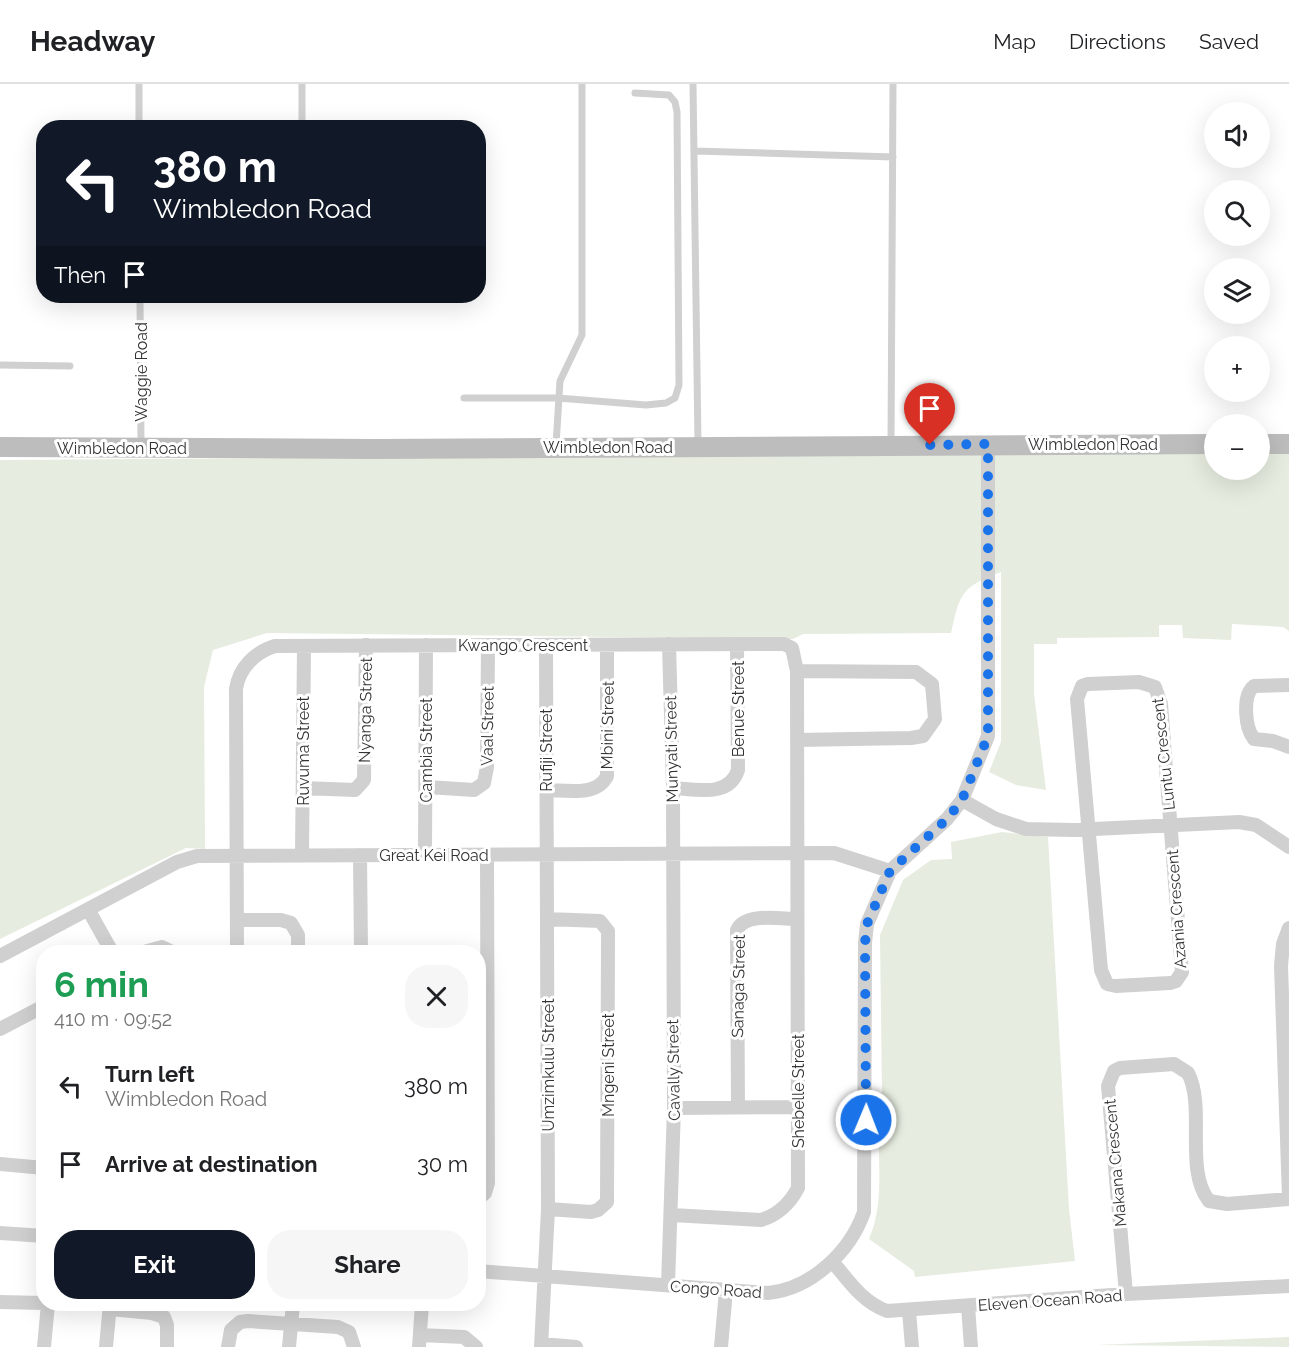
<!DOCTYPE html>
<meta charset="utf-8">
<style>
body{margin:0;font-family:Raleway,sans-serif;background:#f6f6f6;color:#202124;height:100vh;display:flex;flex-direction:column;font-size:22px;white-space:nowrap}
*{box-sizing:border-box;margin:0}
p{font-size:20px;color:#757577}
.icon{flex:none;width:33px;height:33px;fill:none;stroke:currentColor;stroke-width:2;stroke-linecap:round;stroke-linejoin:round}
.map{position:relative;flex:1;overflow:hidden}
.drawer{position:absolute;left:36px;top:861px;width:450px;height:366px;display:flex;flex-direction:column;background:#fff;border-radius:24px;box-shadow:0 6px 24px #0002}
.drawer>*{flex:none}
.top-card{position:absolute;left:36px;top:36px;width:450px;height:183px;border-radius:24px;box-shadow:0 6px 24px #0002;background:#111827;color:#fff;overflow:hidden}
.tools{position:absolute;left:1204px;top:18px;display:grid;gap:12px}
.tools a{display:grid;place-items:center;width:66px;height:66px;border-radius:50%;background:#fff;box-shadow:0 6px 24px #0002;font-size:30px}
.pin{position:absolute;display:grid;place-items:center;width:51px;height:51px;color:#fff;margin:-62px -26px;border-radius:50% 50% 50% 0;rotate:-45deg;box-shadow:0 0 6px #0007}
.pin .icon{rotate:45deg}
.me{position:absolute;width:66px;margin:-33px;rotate:1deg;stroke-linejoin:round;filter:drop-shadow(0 0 4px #0008)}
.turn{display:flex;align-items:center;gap:21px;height:126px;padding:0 18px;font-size:27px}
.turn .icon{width:78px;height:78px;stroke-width:2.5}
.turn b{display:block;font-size:42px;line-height:51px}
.then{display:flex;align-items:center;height:57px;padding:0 18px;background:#0003;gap:12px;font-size:22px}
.round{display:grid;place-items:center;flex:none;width:63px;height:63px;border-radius:24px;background:#f6f6f6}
.headline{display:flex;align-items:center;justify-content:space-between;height:102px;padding:0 18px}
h1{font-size:36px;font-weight:700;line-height:45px;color:#1e9e55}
.button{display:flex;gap:12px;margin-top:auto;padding:12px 18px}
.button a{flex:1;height:69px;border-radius:24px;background:#111827;color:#fff;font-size:24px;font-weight:700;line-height:69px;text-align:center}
.button a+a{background:#f6f6f6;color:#202124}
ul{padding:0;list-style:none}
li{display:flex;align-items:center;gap:18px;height:78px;padding:0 18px}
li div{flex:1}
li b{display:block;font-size:22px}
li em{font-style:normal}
header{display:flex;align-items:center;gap:36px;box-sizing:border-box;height:84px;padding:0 30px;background:#fff;border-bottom:2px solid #e0e0e0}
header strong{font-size:28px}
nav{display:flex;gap:33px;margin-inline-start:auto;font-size:21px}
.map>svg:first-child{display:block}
.green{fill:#e6ecdf}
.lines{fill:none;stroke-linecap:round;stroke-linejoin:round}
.lane{stroke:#d0d0d0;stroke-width:7}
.street{stroke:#d0d0d0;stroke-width:14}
.secondary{stroke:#bdbdbd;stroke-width:20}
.route{stroke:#1a73e8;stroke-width:10;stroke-dasharray:0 18}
.labels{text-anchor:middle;stroke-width:6;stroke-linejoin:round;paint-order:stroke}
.street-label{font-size:16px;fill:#333;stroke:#fff}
</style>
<header>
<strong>Headway</strong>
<nav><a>Map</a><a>Directions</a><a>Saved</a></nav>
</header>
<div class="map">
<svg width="1289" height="1263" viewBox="0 0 1289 1263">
<rect width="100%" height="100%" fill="#fff"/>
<!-- green -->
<path class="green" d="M1019,369L1215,370V386H1260V370H1289V547L1283,543L1232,540L1231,556L1183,554L1182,541H1159V553L1057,554V560H1034V610L1046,706L1016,701L989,688L1001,658V488C962,503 960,508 951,549L803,550L793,555L267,549L213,566L204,603L205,765L186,764L0,855V376Z
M1002,748L1048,753L1069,1125L1075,1177L915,1193L914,1187L869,1155C889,1110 872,1054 882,1007L880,851L903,796L931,776L952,775L951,758Z
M1289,1253V1263L1096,1261Z"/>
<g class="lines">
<!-- lane -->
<path class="lane" d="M139,0V44
M693,0L698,360
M302,44V0
M695,67L893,73
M140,212L141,362
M0,281L70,282
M464,314H558L646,321L666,319L675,314L679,301L677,28L675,18L669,11L635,9
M556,361L560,297L582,251V0
M891,361L893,0"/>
<!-- street -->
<path class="street" d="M797,587L916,588L932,600L935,635L923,652L911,654L797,656
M1139,598L1155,603L1161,620L1182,888L1176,897L1170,899L1116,902L1107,900L1101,886L1077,615L1082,602L1088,600Z
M1289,601L1254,602C1242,611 1245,644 1254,655L1273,657L1289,663
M427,703L474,706L484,699L487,683L488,561
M303,704L355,706L364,696L366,561
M673,704C696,705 729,714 738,686L737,560
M546,706C566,706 597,713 607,692V561
M962,716L996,735L1026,745L1073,746L1239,738L1256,741L1289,763
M360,771L361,868
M425,771L426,561
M302,772L304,562
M89,827L112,868
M547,835L600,837L608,847V858L607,1118L598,1126L591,1128L548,1125
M237,836H281L291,839L298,851V868
M1289,844L1283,860L1281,882L1289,1113
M144,868L162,863L172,868
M237,868L236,605C239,584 255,568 275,562L784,560L792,564L797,587L798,1104C790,1119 778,1131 761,1136L672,1131
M0,872L177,778L197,772L834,769L890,787
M0,945L44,922
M738,1023L737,846C745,828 781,835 797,835
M674,1024L799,1023
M0,1080L44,1084
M478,1115L485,1109L488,1099L487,771
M0,1149L44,1152
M832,1177C848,1196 862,1218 887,1227L1126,1210L1289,1202
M478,1187L768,1209C811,1205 850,1168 864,1128L865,859L867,840L890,787L947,735L962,716L988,652V360
M668,1201L674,1024L673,704L669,560
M1126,1210L1108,1002L1114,987L1120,984L1174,980L1188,989C1206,1023 1184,1086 1209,1117L1227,1120L1289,1115
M0,1218L44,1219
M968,1222L971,1263
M110,1225L152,1229L164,1233L167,1241V1263
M909,1227L912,1263
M420,1251L464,1253L476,1263
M542,1260L576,1263
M44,1263L48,1220
M106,1263L110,1220
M228,1263L231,1246L240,1238L248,1237L338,1243L349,1248L354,1263
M289,1263L293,1220
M419,1263L422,1220
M541,1263L548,1125L546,561
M721,1263L726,1206"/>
<!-- secondary -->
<path class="secondary" d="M1260,360H1289
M0,363L374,365L1215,360"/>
</g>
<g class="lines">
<!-- route -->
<path class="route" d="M866,1036L865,859L867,840L890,787L947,735L962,716L988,652V360L930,361"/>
</g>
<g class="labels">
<!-- street labels -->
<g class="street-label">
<text transform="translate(141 288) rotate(-90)" y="6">Waggie Road</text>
<text x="1093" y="366">Wimbledon Road</text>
<text x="608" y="369">Wimbledon Road</text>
<text x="122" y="370">Wimbledon Road</text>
<text x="523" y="567">Kwango Crescent</text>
<text transform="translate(738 625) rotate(-90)" y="6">Benue Street</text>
<text transform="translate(365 626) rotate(-89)" y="6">Nyanga Street</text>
<text transform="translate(607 641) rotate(-89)" y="6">Mbini Street</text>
<text transform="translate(487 642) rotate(-89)" y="6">Vaal Street</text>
<text transform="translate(671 665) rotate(-91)" y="6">Munyati Street</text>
<text transform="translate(426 666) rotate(-90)" y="6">Cambia Street</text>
<text transform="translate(546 666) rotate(-90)" y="6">Rufiji Street</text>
<text transform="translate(303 667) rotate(-90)" y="6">Ruvuma Street</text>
<text transform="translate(1163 670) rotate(-96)" y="6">Luntu Crescent</text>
<text x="434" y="777">Great Kei Road</text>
<text transform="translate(1176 825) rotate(-94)" y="6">Azania Crescent</text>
<text transform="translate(738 902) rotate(-89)" y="6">Sanaga Street</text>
<text transform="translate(548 981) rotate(-90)" y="6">Umzimkulu Street</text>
<text transform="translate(608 981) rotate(-90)" y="6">Mngeni Street</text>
<text transform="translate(673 986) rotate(-91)" y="6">Cavally Street</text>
<text transform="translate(798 1007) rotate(-90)" y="6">Shebelle Street</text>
<text transform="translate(1115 1079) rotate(-95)" y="6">Makana Crescent</text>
<text transform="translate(716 1205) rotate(4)" y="6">Congo Road</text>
<text transform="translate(1050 1216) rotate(-4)" y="6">Eleven Ocean Road</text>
</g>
</g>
</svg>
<div class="tools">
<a><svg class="icon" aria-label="sound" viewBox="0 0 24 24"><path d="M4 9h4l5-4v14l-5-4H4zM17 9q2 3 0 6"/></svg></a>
<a><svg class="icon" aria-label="search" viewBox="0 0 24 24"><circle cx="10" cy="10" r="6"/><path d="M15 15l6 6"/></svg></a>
<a><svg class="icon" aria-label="layers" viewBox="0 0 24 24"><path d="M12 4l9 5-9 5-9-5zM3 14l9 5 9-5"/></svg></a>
<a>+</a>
<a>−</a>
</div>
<div class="pin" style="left:930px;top:361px;background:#d93025"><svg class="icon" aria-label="arrive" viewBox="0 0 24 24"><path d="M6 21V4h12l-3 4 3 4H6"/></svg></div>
<svg class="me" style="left:866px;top:1036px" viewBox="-20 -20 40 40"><circle r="17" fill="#1a73e8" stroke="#fff" stroke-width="3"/><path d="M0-11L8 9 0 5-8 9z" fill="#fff"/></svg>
<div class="top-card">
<div class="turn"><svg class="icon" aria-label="left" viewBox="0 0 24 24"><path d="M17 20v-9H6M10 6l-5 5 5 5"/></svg><div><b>380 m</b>Wimbledon Road</div></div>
<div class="then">Then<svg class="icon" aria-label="arrive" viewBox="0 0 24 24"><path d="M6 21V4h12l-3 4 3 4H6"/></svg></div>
</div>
<section class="drawer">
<div class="headline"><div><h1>6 min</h1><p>410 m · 09:52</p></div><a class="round"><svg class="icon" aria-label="close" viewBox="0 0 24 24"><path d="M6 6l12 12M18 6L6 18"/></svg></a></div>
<ul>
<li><svg class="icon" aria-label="left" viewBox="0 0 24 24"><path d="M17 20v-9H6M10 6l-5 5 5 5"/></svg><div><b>Turn left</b><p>Wimbledon Road</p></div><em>380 m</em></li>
<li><svg class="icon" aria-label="arrive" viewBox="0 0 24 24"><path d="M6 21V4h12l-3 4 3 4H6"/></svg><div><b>Arrive at destination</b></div><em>30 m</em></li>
</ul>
<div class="button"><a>Exit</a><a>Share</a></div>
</section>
</div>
